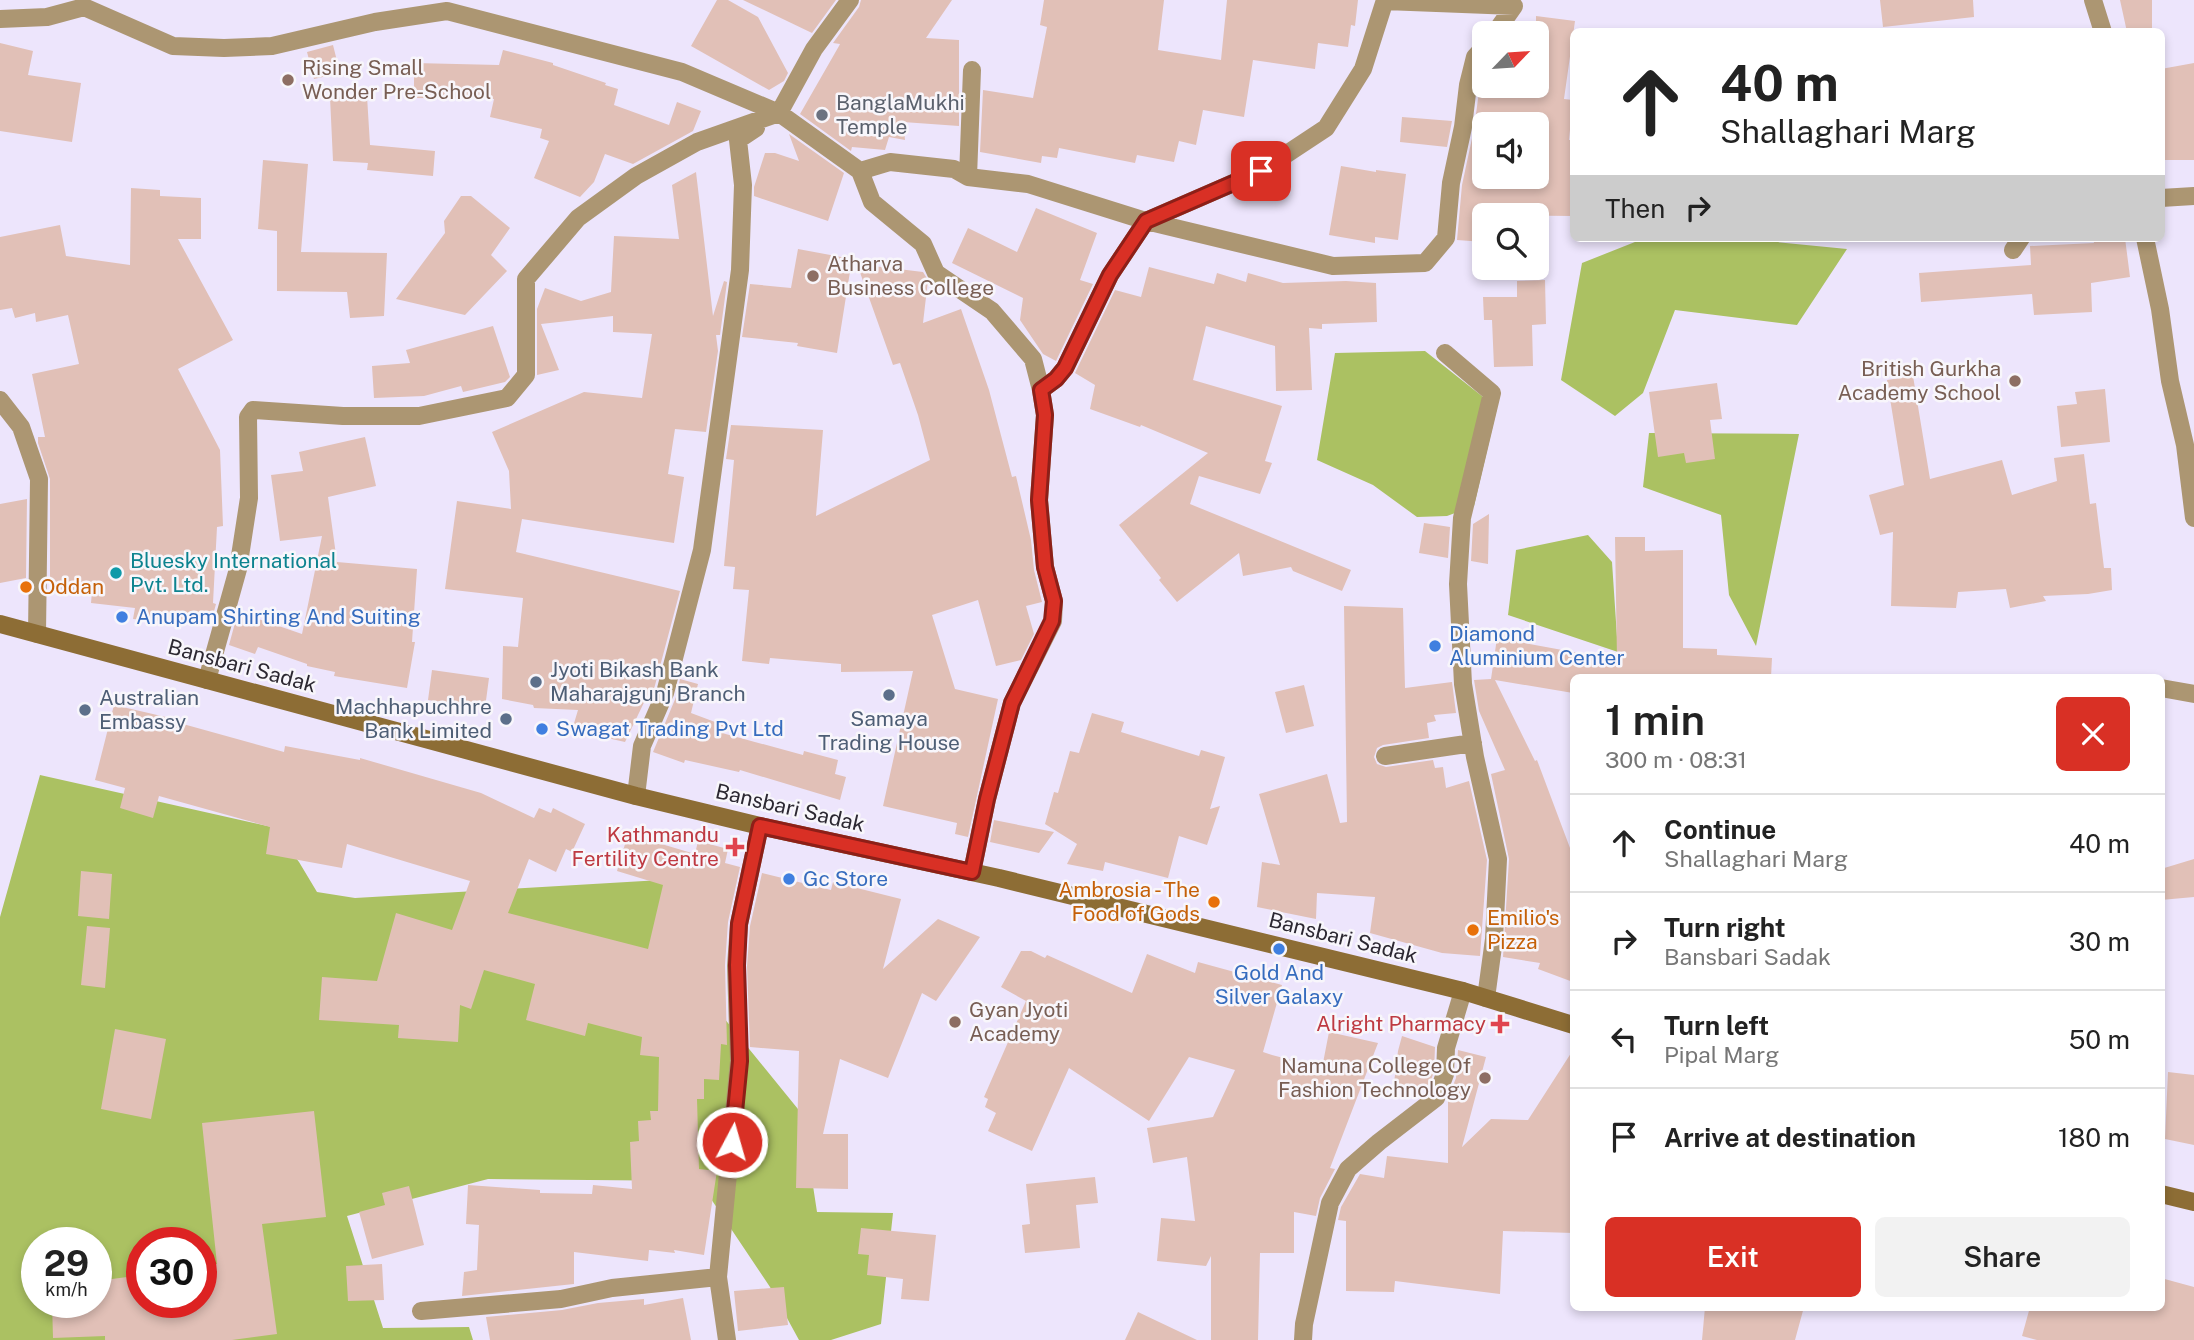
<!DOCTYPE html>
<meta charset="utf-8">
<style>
body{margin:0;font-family:"Public Sans",sans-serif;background:#f2f2f2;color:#222;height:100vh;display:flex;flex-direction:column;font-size:26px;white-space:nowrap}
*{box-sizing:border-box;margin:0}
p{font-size:23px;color:#767676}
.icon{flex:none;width:38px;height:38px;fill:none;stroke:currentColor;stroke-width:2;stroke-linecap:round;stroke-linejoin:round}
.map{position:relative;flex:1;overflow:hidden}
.panel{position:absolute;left:1570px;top:674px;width:595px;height:637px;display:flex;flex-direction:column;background:#fff;border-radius:10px;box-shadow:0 4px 10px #0003}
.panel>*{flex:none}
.top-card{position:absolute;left:1570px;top:28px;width:595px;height:214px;border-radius:10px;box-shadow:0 4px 10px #0003;background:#fff;color:#222;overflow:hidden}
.needle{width:46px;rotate:65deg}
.tools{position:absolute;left:1472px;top:21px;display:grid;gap:14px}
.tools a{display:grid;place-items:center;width:77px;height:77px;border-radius:10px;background:#fff;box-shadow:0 4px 10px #0003;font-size:35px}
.speed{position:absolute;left:21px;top:1227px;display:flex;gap:14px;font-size:35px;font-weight:700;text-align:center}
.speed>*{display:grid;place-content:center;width:91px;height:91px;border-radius:50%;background:#fff;box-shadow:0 4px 10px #0003;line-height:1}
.speed small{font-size:18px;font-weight:400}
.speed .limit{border:10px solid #d22;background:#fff;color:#111}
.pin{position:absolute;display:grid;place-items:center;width:60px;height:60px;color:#fff;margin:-30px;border-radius:14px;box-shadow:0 4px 10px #0006}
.me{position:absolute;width:77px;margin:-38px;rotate:6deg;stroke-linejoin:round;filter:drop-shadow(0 0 5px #0008)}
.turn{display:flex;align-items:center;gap:24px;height:147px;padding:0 35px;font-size:32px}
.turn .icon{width:91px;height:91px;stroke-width:2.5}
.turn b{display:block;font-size:49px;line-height:60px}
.then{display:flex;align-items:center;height:66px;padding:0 35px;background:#0003;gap:14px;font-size:26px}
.round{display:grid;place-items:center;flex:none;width:74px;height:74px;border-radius:10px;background:#f2f2f2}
.summary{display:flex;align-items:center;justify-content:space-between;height:119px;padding:0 35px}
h1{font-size:42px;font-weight:600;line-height:52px}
.primary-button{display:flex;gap:14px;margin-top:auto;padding:14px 35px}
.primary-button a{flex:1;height:80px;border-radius:10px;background:#d93025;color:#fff;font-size:28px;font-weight:600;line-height:80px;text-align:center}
.primary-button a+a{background:#f2f2f2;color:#222}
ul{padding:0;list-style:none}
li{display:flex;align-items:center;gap:21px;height:98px;padding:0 35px;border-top:2px solid #e0e0e0}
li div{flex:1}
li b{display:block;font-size:26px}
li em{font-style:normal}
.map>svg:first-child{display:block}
.forest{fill:#abc162;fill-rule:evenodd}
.building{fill:#e1c0b7;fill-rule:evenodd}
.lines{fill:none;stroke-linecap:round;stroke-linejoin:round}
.minor{stroke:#ac9672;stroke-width:18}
.secondary{stroke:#8d6d35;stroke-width:18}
.route-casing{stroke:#8d1f18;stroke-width:18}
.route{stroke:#d93025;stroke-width:12}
.education-dot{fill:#8d6e63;stroke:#f8f6fb;stroke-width:2.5}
.worship-dot{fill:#6b7280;stroke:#f8f6fb;stroke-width:2.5}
.culture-dot{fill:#0f9aa8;stroke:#f8f6fb;stroke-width:2.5}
.food-dot{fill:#e8710a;stroke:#f8f6fb;stroke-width:2.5}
.shop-dot{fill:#3f7fe0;stroke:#f8f6fb;stroke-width:2.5}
.service-dot{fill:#5c6f8a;stroke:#f8f6fb;stroke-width:2.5}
.health-dot{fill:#e0444e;stroke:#f8f6fb;stroke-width:2.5}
.labels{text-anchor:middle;stroke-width:5;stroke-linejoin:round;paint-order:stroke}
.education-label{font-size:21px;fill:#785e54;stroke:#f8f6fb;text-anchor:start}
.worship-label{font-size:21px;fill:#5b616d;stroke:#f8f6fb;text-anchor:start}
.culture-label{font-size:21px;fill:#0d838f;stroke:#f8f6fb;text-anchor:start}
.food-label{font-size:21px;fill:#c56008;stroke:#f8f6fb;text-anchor:start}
.shop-label{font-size:21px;fill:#366cbe;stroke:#f8f6fb;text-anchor:start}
.street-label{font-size:21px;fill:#2c2832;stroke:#f8f6fb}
.service-label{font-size:21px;fill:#4e5e75;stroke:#f8f6fb;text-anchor:start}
.health-label{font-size:21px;fill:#be3a42;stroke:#f8f6fb;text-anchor:end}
</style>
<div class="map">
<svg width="2194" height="1340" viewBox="0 0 2194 1340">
<rect width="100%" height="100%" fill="#ede5fc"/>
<!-- forest -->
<path class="forest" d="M1645,238H1736L1847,249L1797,325L1675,310L1643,393L1615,416L1561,380L1582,263Z
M1425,351L1497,408L1474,506L1447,516L1417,517L1373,485L1317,460L1335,353Z
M1649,433L1799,434L1756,646L1729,595L1721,515L1643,487Z
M1588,535L1612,562L1618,652L1508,615L1516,550Z
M40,775L272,827L299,862L317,892L355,898L678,879L667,948L802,1114L817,1212L893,1213L881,1324L831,1340H799L770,1287L699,1181L488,1179L347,1216L383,1328L469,1327L473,1340H0V917ZM37,1242H96V1302H37ZM142,1242H201V1302H142Z"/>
<!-- building -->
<path class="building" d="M717,0H728L758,17L788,73L784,81L769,90L691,46Z
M743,0H836L812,33Z
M861,0H952L926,38L959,40V126L903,122L905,140L889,137L885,150L852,147L851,151L800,114L839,46L840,44L833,43L859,7Z
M1044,0H1164L1158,50L1221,60L1227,0H1358L1355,26L1351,25L1348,47L1318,43L1315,69L1253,60L1244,117L1203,110L1196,145L1179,141L1174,162L1137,155L1135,163L1059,148L1057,158L1042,156L1041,163L980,152L983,90L1033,98L1047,27L1040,25Z
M1880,0H1973L1974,17L1883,27Z
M2120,0H2152V32H2127Z
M1536,16L1575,21L1564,99L1573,100L1569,140H1573V216L1484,215V242L1457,240L1462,185L1474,129L1480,84L1484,86H1536ZM1484,124H1542L1536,177H1484Z
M0,43L33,51L28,75L81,83L72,142L0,131Z
M333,45L340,73L314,79L307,52Z
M503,50L553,63V65L606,83L605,85L618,89L614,105L669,125L677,102L701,111L693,131L633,164L605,154L594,182L580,197L534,178L549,141L540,138L542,129L490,117L494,99L414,98V63L499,65Z
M2194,63V160H2161V69Z
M367,96L370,145L435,151L433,176L367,170L368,163L333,161L330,97Z
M1402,117L1452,121L1447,147L1400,142Z
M789,134L844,173L828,221L754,196V187L765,153H775L799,161Z
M263,160L308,164L301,252L387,253L384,316L350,318L347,292L277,291V231L258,229Z
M1341,166L1376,172V170L1406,174L1398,240L1375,237V243L1329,235Z
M696,172L713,316L724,281L727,282L720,335H716L718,351L706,432L675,429L668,474L684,477L674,543L522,519L516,552L680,591L654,689L650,690L625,742L572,730L578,710L534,708L533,705L502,699L503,646L518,647L523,598L445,589L457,501L511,509L509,471L492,432L584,392L642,398L652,334L613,332V316L541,324L559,370L537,375V309L545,288L581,301L611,292L614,236L679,239L672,185Z
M131,188L160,190V196L201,198V239H178L233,340L178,369L220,450L223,526L217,527L213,603L216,604L210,626L133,619L135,608L91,603L92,591L50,589V479L38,443V437H45L32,374L79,364L68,315L36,322L35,313L15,318L12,308L0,310V237L60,225L66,256L130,265Z
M461,196H471L510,228L491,255L507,271L465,315L396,299L445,233L444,221Z
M1036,208L1097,233L1080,280L1093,284L1056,361L1043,354L1020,320L1023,298L952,263L968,228L1017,252Z
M2093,238H2125L2130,277L2091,283L2092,312L2034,315L2032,294L1921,302L1919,273L2031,265L2030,246L2094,243Z
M798,249L852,259L837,353L797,346L798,343L742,337L750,284L791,288Z
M857,264L923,272L928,280L923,323L961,309L989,390L1012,477L1016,476L1031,540L1034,570L1042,602L1026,606L1034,634L1021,660L996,666L978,600L932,615L955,689L998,699L968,837L955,834L957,823L883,806L913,671L841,672V664L770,658L769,664L742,661L749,590L733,589L735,567L724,566L734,460L726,459L731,425L823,430L816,516L930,460L918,415L900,363L893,365Z
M1149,267L1214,284L1217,273L1246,282L1248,273L1283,283L1346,281L1376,283L1377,322L1322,324V329L1309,328L1312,390L1276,391L1275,346L1206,326L1193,380L1282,406L1265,461L1272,463L1260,494L1199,476L1190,504L1351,570L1342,591L1293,571L1291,567L1243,576L1239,553L1177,602L1159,580L1161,578L1119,525L1208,453L1141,425L1140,427L1090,409L1095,385L1075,373L1115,290L1141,297Z
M1545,280L1546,324L1532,325L1533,366L1494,367L1492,320H1484L1483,297H1517V281Z
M493,326L510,377L505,382L463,392L461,386L424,396L374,398L372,366L410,363L406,350Z
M1913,376L1930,479L2002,460L2012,495L2057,481L2054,458L2084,454L2090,504L2096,503L2104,568H2111L2112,590L2088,594L2043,596L2046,601L2010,608L2006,589L1958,592L1956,608L1891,606L1893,532L1880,535L1869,495L1904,485L1887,380Z
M1717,383L1722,419L1710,420L1715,459L1686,463L1684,453L1658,457L1649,392Z
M2105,389L2110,442L2061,447L2057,406L2077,404L2075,392Z
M365,437L376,486L328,497L337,562L417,569L412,642H415L407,688L334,676L335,672L307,666V664L258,647L255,654L229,645L238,612L302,634L322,536L280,541L271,475L303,471L299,452Z
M27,499L26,578L0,583V504Z
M1489,514L1488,564L1471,561L1473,524Z
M1424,523L1450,527L1448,558L1419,553Z
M1615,537H1645V551L1683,550V648L1717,649V655L1772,658L1771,677H1573V693L1495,680L1535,761L1537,760L1573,856V982L1538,969L1540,963L1503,957L1509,859L1491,774L1505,770L1479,711L1474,680L1491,679L1497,638L1617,660Z
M1344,606L1403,608L1405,688L1452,682L1456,713L1434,715L1436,721L1427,723L1429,738L1383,745L1377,748L1374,757L1377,764L1386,767L1433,760L1435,768L1443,767L1446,788L1469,781L1487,860L1480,956L1442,953L1370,933L1375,897L1317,893L1316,919L1257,907L1262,862L1280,865L1259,794L1327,774L1340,823L1347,822Z
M432,670L489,678L485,708L428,700Z
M680,679L698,684L691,713L723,725L722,733L803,755L804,751L838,760L835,774L846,777L840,800L740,770L739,772L685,760L684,763L653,752L676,697Z
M1304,685L1314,726L1286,733L1275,692Z
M114,705L183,721V724L284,752L285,746L360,760V758L481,793L534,818L539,808L551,813L553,808L585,824L572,852L566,849L556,872L529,859L508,913L648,949L663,885L617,871L628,834L695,854L698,841L728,849L725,863L740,867L728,922L725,965L727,1045L721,1044L719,1080L704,1079V1099H697L699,1169L717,1171L704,1255L674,1250L675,1253L649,1250L648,1261L574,1252V1284L462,1296L464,1272L477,1270L479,1225L466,1224L468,1185L540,1190V1193L592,1194L593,1185L632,1189L630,1142L639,1141L638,1121L651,1120L650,1111H658L659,1057L640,1055L642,1037L588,1023L585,1036L526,1020L535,984L484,970L471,1009L460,1005L458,1042L398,1038L399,1025L319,1020L322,977L377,981L396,913L452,930L470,881L347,844L342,868L266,854L270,827L159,796L153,818L120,808L125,788L95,780Z
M1092,713L1124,722L1121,732L1199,756L1201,750L1225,757L1210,809L1220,806L1207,845L1179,836L1168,878L1105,862L1103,871L1067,864L1077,844L1045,824L1054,792L1058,793L1070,751L1079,753Z
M994,820L1054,832L1039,853L990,842Z
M2194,859V897L2161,900V869Z
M81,871L112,874L109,919L78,916Z
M762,873L831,890L833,882L901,899L883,969L938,919L980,937L936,1001L922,993L888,1078L840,1059L823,1134H848V1189L796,1188L799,1051L750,1047L747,966L750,926Z
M87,926L110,928L105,988L81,985Z
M1021,951H1031L1045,958L1047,955L1132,993L1147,954L1195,973L1198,962L1282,985L1263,1052L1272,1055L1322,1068L1329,1032L1378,1043L1330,1168L1335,1169L1320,1198L1316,1216L1294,1212V1253H1260L1258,1340H1211V1256L1206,1266L1157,1261L1161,1218L1195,1221L1187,1157L1153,1163L1147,1128L1213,1117L1235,1070L1189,1057L1149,1121L1069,1068L1032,1151L988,1131L996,1113L985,1107L988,1099L984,1097L1026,1001L1001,987Z
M115,1029L166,1039L151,1119L101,1109Z
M1402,1036L1435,1047L1434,1072L1427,1090L1394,1083L1398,1051Z
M1458,1050L1486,1057L1462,1147L1491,1119L1528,1120L1573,1050V1233L1503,1231L1500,1294L1395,1281L1394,1292L1346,1291V1221L1338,1220L1341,1207L1360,1174L1384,1178L1387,1156L1448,1163V1098L1456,1078Z
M2168,1072L2194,1075V1145L2165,1139Z
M314,1111L326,1217L262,1224L277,1334L232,1340H105V1336L53,1338L52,1302H100L97,1281L142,1275V1302H201V1266L217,1264L202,1123Z
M1095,1177L1098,1203L1076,1205L1080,1248L1025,1253L1022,1225L1030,1224L1026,1184Z
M409,1186L424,1245L372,1259L359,1212L385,1205L382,1193Z
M861,1228L936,1235L929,1301L901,1299L903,1279L867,1275L869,1255L858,1254Z
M382,1264L384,1300L348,1301L346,1266Z
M2161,1278L2194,1287V1340H2037L2022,1336L2030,1307H2161Z
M784,1287L788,1325L738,1331L734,1291Z
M683,1298L691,1340H490L486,1317L562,1310L598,1303L644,1299V1305Z
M1705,1307H1804L1795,1340H1702Z
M1138,1312L1197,1340H1125Z"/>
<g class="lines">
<!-- minor -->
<path class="minor" d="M2093,0L2103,32
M1385,1L1514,6L1495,33
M0,19L47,17L84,7L173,46L224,48L272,46L375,22L447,11L682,72L779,113L814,49L850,0
M779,113L860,171L872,202L923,244L936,273L992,311L1033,359L1041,390
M860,171L890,162L954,169L968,177L1028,184L1146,221L1333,266L1425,263L1446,238L1451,183L1463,127L1468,85L1475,57L1484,47
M968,177L972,70
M2161,198L2194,196
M2145,238L2160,309L2170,381L2185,445L2194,518
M2013,250L2021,238
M1445,353L1492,393L1462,518L1458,584L1463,684L1475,757L1498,859L1494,939L1486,998
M0,400L21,427L39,479L37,634
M207,680L238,569L249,498L248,417L253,410L343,416H419L507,398L526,375V279L578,218L636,176L697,142L779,113
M2161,688L2194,694
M1385,756L1473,743
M636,796L642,746L665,693L702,550L740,270L743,185L738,140L756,128
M972,872L987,799L1012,703L1053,621L1054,601L1045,567L1039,500L1045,415L1041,390L1056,379L1065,368L1110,275L1146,221L1261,171L1326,128L1363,69L1385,0
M421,1311L561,1299L612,1288L718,1277
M727,1340L718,1277L739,1061L736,966L739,924L760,826
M1303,1340L1304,1324L1330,1203L1348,1169L1379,1142L1436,1098L1445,1074L1446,1048L1463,991"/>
<!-- secondary -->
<path class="secondary" d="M0,624L636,796L760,826L999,878L1463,991L1573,1025
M2161,1194L2194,1202"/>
</g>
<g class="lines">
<defs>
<path id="route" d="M732,1142L740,1061L737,965L739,924L760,826L972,872L987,799L1012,703L1052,621L1054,601L1045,567L1039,500L1045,415L1041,390L1056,379L1065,368L1110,275L1146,221L1261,171"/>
</defs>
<!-- route casing -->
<use href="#route" class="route-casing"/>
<!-- route -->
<use href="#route" class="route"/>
</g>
<!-- markers -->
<g class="education-dot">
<circle cx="288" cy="80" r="7"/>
<circle cx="813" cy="276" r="7"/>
<circle cx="2015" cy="381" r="7"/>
<circle cx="955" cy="1022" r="7"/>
<circle cx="1485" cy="1078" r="7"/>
</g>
<circle class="worship-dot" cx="822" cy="115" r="7"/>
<circle class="culture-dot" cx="116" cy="573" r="7"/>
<g class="food-dot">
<circle cx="26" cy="587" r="7"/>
<circle cx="1214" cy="902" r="7"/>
<circle cx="1473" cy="930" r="7"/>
</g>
<g class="shop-dot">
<circle cx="122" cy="617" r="7"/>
<circle cx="1435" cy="646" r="7"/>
<circle cx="542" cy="729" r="7"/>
<circle cx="789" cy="879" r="7"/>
<circle cx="1279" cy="949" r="7"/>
</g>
<g class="service-dot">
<circle cx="536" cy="682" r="7"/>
<circle cx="889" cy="695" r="7"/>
<circle cx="85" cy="710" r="7"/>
<circle cx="506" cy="719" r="7"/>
</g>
<g class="health-dot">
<path d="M731.5 836.5h7v7h7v7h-7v7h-7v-7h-7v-7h7z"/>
<path d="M1496.5 1013.5h7v7h7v7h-7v7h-7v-7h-7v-7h7z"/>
</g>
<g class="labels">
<!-- education labels -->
<g class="education-label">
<text x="302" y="75">Rising Small<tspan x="302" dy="24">Wonder Pre-School</tspan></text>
<text x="827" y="271">Atharva<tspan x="827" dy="24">Business College</tspan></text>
<text x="2001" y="376" text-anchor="end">British Gurkha<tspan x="2001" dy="24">Academy School</tspan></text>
<text x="969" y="1017">Gyan Jyoti<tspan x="969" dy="24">Academy</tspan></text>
<text x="1471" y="1073" text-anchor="end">Namuna College Of<tspan x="1471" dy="24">Fashion Technology</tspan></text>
</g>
<!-- worship labels -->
<g class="worship-label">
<text x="836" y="110">BanglaMukhi<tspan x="836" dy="24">Temple</tspan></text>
</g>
<!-- culture labels -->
<g class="culture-label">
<text x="130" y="568">Bluesky International<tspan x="130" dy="24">Pvt. Ltd.</tspan></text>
</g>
<!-- food labels -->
<g class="food-label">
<text x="40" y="594">Oddan</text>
<text x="1200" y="897" text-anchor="end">Ambrosia - The<tspan x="1200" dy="24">Food of Gods</tspan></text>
<text x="1487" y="925">Emilio's<tspan x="1487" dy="24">Pizza</tspan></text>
</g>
<!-- shop labels -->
<g class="shop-label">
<text x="136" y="624">Anupam Shirting And Suiting</text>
<text x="1449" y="641">Diamond<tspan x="1449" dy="24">Aluminium Center</tspan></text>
<text x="556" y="736">Swagat Trading Pvt Ltd</text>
<text x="803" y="886">Gc Store</text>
<text x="1279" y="980" text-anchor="middle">Gold And<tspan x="1279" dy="24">Silver Galaxy</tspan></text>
</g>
<!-- street labels -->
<g class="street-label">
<text transform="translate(242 666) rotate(15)" y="7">Bansbari Sadak</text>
<text transform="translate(790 808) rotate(13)" y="7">Bansbari Sadak</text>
<text transform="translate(1343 938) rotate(14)" y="7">Bansbari Sadak</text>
</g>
<!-- service labels -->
<g class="service-label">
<text x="550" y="677">Jyoti Bikash Bank<tspan x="550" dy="24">Maharajgunj Branch</tspan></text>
<text x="99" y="705">Australian<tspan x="99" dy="24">Embassy</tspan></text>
<text x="492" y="714" text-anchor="end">Machhapuchhre<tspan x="492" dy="24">Bank Limited</tspan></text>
<text x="889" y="726" text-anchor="middle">Samaya<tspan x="889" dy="24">Trading House</tspan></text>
</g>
<!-- health labels -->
<g class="health-label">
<text x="719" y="842">Kathmandu<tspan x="719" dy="24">Fertility Centre</tspan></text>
<text x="1486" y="1031">Alright Pharmacy</text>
</g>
</g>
</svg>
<div class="tools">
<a><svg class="needle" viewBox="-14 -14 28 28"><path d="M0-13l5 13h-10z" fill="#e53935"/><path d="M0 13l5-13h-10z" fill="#767676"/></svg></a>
<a><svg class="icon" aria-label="sound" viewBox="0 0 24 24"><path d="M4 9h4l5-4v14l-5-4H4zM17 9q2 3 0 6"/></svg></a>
<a><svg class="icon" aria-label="search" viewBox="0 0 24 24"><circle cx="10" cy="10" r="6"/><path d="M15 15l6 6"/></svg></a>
</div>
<div class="speed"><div>29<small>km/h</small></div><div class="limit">30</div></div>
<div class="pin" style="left:1261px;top:171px;background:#d93025"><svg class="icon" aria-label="arrive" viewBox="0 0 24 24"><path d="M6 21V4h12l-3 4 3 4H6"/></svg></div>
<svg class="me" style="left:732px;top:1142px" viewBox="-20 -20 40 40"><circle r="17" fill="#d93025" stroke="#fff" stroke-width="3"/><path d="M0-11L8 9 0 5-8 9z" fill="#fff"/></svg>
<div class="top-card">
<div class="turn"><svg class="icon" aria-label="ahead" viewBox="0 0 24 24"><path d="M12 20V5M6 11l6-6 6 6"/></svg><div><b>40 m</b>Shallaghari Marg</div></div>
<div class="then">Then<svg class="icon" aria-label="right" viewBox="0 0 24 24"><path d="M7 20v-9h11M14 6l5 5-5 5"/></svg></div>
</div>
<section class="panel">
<div class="summary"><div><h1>1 min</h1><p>300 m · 08:31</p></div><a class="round" style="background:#d93025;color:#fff"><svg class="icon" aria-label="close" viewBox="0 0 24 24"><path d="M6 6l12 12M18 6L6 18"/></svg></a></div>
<ul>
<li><svg class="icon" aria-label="ahead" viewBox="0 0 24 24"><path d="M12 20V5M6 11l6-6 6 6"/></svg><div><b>Continue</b><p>Shallaghari Marg</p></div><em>40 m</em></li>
<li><svg class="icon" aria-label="right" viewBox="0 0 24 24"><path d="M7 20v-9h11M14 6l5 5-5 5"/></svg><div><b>Turn right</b><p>Bansbari Sadak</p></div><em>30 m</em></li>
<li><svg class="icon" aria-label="left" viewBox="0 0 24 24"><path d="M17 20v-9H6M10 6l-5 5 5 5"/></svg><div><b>Turn left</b><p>Pipal Marg</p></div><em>50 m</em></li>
<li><svg class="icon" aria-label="arrive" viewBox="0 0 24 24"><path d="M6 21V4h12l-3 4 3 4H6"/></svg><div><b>Arrive at destination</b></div><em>180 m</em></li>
</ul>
<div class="primary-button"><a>Exit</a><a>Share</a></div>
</section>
</div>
